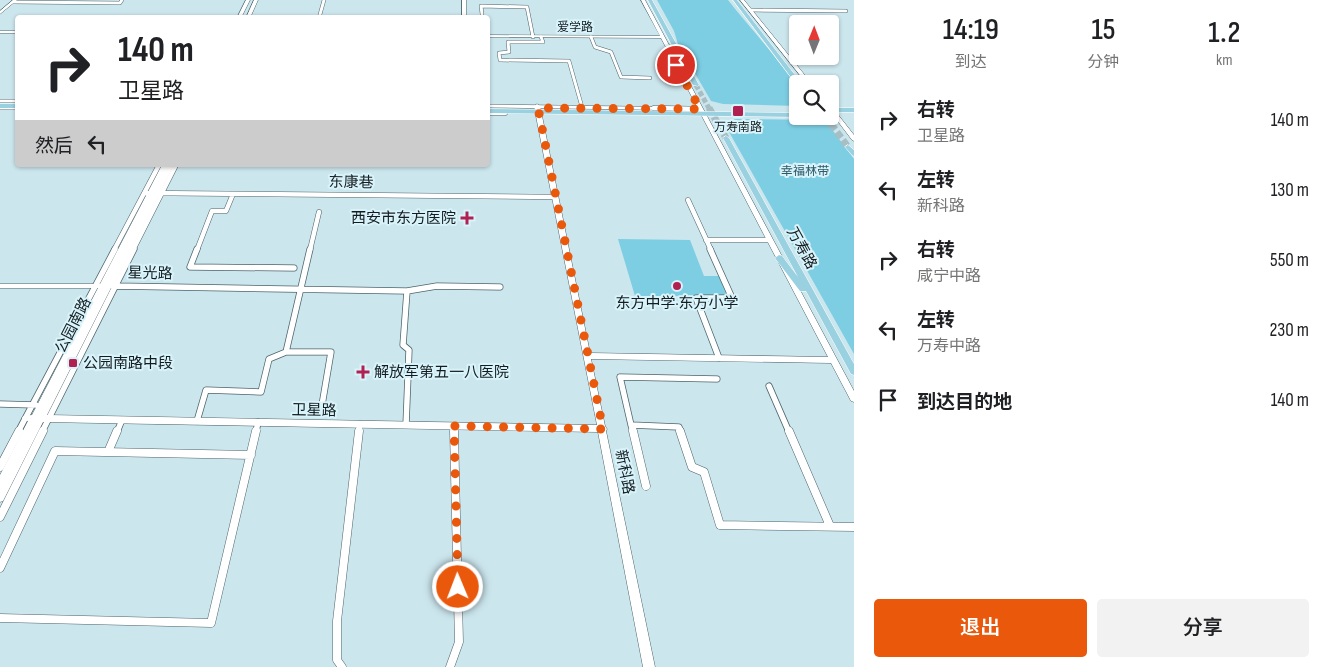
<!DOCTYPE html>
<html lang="zh">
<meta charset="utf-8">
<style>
body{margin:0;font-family:"Sofia Sans Condensed","Noto Sans SC",sans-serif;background:#f2f2f2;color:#202124;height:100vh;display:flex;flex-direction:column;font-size:19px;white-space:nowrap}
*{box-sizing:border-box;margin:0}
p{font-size:16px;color:#757577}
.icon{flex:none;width:28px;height:28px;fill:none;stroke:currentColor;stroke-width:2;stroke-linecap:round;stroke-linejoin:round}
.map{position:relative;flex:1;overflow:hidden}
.drawer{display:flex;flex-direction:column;background:#fff;width:475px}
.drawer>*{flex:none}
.guide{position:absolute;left:15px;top:15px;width:475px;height:152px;border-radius:5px;box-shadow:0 1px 4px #0004;background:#fff;color:#202124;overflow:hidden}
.needle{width:32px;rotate:1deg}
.fabs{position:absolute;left:789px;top:15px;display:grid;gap:10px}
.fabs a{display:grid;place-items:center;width:50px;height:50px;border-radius:5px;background:#fff;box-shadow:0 1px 4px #0004;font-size:25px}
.pin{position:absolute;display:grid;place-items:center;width:42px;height:42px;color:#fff;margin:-21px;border:2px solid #fff;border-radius:50%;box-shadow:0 1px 5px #0007}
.me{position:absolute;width:55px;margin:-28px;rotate:359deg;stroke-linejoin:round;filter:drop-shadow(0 0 4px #0008)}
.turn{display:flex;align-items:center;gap:18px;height:105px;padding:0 20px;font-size:22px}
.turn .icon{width:65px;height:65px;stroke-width:2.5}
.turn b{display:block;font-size:35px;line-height:42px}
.then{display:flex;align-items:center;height:48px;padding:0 20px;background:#0003;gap:10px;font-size:19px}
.eta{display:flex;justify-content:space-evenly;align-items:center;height:85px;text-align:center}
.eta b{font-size:30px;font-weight:600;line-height:35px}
.cta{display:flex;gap:10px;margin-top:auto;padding:10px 20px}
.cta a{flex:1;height:58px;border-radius:5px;background:#ea580c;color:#fff;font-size:20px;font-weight:600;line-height:58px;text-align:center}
.cta a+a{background:#f2f2f2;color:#202124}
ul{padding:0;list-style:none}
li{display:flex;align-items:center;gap:15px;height:70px;padding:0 20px}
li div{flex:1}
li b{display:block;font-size:19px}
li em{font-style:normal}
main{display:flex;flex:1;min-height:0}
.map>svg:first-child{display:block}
.green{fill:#7dcee3}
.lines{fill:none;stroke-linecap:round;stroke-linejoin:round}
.primary-tunnel-far1{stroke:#a7bec5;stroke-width:5;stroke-dasharray:5 2.5;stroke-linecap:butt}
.primary-tunnel{stroke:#a7bec5;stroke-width:7;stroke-dasharray:7 3;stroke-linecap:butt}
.street-far3-casing{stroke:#4d646b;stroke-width:4}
.street-far2-casing{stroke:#4d646b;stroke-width:5.5}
.street-far1-casing{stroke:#4d646b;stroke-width:7}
.street-casing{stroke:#4d646b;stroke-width:9}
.secondary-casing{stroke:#4d646b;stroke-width:1}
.primary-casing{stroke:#fff;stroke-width:1}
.street-far3{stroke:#fff;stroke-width:3}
.street-far2{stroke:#fff;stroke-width:4.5}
.street-far1{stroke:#fff;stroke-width:5.5}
.street{stroke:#fff;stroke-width:8}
.secondary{fill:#fff;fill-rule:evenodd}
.primary{fill:#9ad1e0;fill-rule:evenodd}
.route{stroke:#ea580c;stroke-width:9;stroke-dasharray:0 16.2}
.poi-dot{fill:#b02051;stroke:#d9f3fb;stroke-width:2}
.labels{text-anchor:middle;stroke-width:4;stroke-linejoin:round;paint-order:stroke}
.far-street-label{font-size:12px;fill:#131c1f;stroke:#d9f3fb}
.far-poi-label{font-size:12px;fill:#131c1f;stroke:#d9f3fb}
.far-park-label{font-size:12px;fill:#2c5a66;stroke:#d9f3fb}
.street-label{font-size:15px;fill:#131c1f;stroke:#d9f3fb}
.poi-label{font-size:15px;fill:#131c1f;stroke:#d9f3fb;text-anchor:start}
</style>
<main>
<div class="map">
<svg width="854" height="667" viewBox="0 0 854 667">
<rect width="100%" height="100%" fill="#cce6ee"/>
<!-- green -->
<path class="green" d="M657,0H728C745,22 764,42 781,65L785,66L799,84H798L797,106L723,104L711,101L678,44L674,31Z
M736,119L825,120L854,159V354L724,123Z
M618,239L690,240L704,276H719L727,296H635Z"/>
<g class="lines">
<!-- primary-tunnel-far1 -->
<path class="primary-tunnel-far1" d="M696,85L710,110"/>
<!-- primary-tunnel -->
<path class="primary-tunnel" d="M709,108L726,138
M825,116L848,147"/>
<defs>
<path id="street-far3" d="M13,2L120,3L122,0
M750,10L846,11
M482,14L481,6L527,7L533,37
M319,18L324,0
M541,37L543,42H508L509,52L499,53L500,60L569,61L582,107
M591,37L595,47L611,52L621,77L650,78
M0,101H18
M488,106L700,109
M0,108H18"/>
<path id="street-far2" d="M654,108L700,109
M488,113H505
M145,193L556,197
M688,200L711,250
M706,240H770
M114,250L159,165
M133,250L176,165
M197,250L212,211H226L233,194
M310,250L319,212"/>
<path id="street-far1" d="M197,249L190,267L294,268
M710,249L732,298H696L719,358
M115,286L407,291L437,286L500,287
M286,352H331L322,405
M769,386L789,432
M0,404L36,405
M197,421L206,390L261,392L269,359L286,352L310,249
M406,425L409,350L403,345L407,291
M631,425L633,432
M454,426V432
M18,432L115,249
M42,432L134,249
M117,432L122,420
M256,432L258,422
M359,432L360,424
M681,432L679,427L631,425L620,377L717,379"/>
<path id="street" d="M633,431L646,486
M680,431L692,467L704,472L720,525L854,527
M789,431L830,526
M108,452L117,431
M0,467L19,431
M0,517L43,431
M0,568L55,451L251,455
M0,618L211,623L256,431
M342,667L337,660V621L359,431
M450,667L459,642L454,431"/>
<path id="secondary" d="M13,0H17L0,14V11Z
M246,0H250L241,18H237Z
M254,0H258L250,18H246Z
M462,0H466V18H462Z
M641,0H645L854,391V402L851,401L831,363L591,359L605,426L607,429L606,431L655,667H643L598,432L43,422L3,501L0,502V475L28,421L23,420L22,418L23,416L32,415L98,288H0V284H100L162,165H168L149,203L168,165H174L114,284H117L118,286L117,288H111L47,415L597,425L534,106L537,104L540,106L590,353L828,357L661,38L488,37V35L660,36Z
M740,0H744L812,84H807Z
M0,31H18V33H0Z
M830,106L832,107L854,135V141L852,140L830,111Z"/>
<path id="primary" d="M648,0H652L699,85L698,86L693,85Z
M733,0H737L798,79V81H794Z
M0,104H18V108H0Z
M830,108H854V112H830Z
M488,109L798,113V116H800L798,117L488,113Z
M726,136L729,138L854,364V375L851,374L806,291H800L775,258L779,255L782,256L798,277L723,138Z
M848,145L854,150V156L852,155L845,147Z"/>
</defs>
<!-- street-far3 casing -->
<use href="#street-far3" class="street-far3-casing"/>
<!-- street-far2 casing -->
<use href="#street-far2" class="street-far2-casing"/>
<!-- street-far1 casing -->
<use href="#street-far1" class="street-far1-casing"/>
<!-- street casing -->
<use href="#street" class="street-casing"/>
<!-- secondary casing -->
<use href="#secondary" class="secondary-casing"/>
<!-- primary casing -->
<use href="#primary" class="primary-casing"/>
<!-- street-far3 -->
<use href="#street-far3" class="street-far3"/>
<!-- street-far2 -->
<use href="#street-far2" class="street-far2"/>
<!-- street-far1 -->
<use href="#street-far1" class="street-far1"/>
<!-- street -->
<use href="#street" class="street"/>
<!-- secondary -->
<use href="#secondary" class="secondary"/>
<!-- primary -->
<use href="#primary" class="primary"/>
</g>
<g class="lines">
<!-- route -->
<path class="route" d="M458,587L454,426L603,429L538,108L700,109L676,65"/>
</g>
<!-- markers -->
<g class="poi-dot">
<rect x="732" y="105" width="12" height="12" rx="2.5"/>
<path d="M464.5 210.5h5v5h5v5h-5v5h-5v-5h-5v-5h5z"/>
<circle cx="677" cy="286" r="5"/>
<rect x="68" y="358" width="10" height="10" rx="2.5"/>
<path d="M360.5 364.5h5v5h5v5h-5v5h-5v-5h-5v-5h5z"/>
</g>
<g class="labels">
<!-- far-street labels -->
<g class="far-street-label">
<text x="575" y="31">爱学路</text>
</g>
<!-- far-poi labels -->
<g class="far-poi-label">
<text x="738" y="131">万寿南路</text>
</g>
<!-- far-park labels -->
<g class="far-park-label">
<text x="805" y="175">幸福林带</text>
</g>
<!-- street labels -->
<g class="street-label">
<text transform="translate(351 182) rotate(1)" y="5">东康巷</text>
<text transform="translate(802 248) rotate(61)" y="5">万寿路</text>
<text transform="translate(150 273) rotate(1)" y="5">星光路</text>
<text transform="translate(73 325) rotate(-63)" y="5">公园南路</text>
<text transform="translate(314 410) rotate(1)" y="5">卫星路</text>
<text transform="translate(625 472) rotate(79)" y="5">新科路</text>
</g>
<!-- poi labels -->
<g class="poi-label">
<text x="456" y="223" text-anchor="end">西安市东方医院</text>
<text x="677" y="308" text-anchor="middle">东方中学·东方小学</text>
<text x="83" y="368">公园南路中段</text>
<text x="374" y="377">解放军第五一八医院</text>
</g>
</g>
</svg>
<div class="fabs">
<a><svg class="needle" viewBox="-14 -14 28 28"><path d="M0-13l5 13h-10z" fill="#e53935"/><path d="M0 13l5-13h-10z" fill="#757577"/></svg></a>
<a><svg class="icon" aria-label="search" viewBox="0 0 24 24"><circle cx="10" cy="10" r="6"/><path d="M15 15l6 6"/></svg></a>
</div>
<div class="pin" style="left:676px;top:65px;background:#d93025"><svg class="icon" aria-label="arrive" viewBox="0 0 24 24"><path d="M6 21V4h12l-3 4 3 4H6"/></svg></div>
<svg class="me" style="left:458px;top:587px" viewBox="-20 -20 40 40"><circle r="17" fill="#ea580c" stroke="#fff" stroke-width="3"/><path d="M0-11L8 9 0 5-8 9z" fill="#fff"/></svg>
<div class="guide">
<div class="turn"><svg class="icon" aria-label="right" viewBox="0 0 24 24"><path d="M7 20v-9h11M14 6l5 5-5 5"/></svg><div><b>140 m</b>卫星路</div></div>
<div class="then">然后<svg class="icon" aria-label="left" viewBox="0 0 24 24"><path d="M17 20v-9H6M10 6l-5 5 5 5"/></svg></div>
</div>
</div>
<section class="drawer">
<div class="eta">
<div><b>14:19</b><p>到达</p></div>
<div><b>15</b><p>分钟</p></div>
<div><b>1.2</b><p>km</p></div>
</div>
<ul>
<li><svg class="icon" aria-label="right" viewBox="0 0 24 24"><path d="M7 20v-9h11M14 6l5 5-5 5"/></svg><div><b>右转</b><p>卫星路</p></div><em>140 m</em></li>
<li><svg class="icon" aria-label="left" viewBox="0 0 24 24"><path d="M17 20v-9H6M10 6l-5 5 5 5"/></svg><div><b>左转</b><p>新科路</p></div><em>130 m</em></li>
<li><svg class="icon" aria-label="right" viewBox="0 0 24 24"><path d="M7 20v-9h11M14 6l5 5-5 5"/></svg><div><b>右转</b><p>咸宁中路</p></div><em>550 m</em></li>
<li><svg class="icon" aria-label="left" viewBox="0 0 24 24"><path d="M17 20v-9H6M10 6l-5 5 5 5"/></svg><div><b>左转</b><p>万寿中路</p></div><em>230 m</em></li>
<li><svg class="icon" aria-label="arrive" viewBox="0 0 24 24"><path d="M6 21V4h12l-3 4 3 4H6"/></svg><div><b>到达目的地</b></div><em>140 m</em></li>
</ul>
<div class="cta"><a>退出</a><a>分享</a></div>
</section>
</main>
